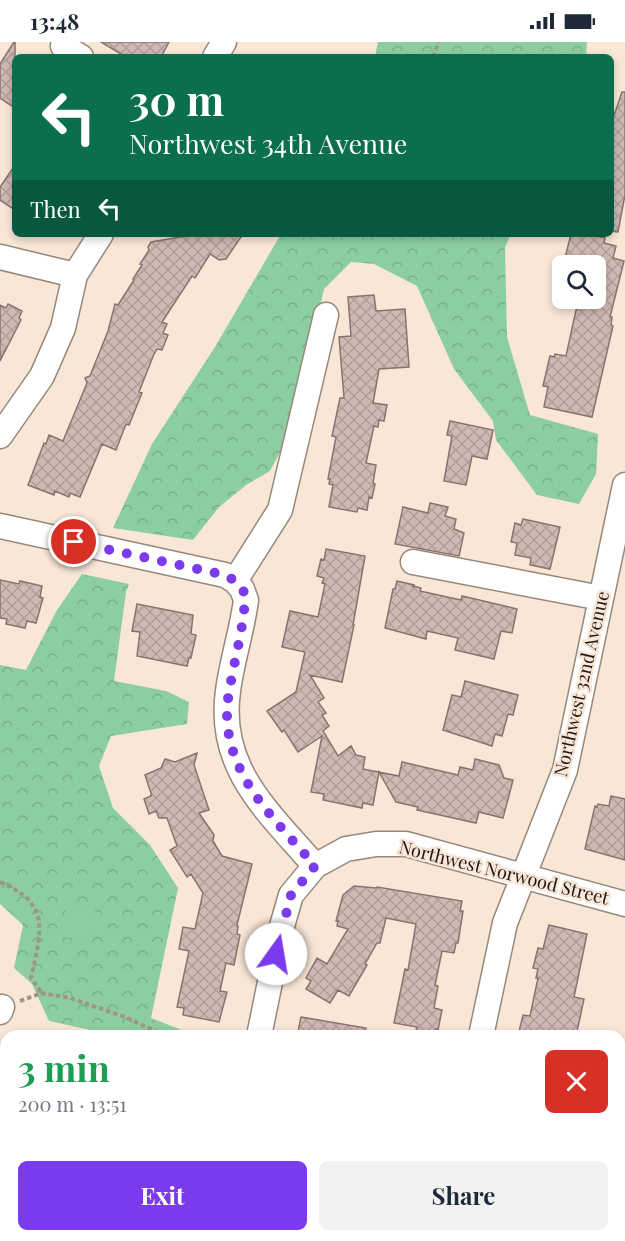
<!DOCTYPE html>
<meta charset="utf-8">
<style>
body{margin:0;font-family:"Playfair Display",serif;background:#f2f2f3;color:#1f2937;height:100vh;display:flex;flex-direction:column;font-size:22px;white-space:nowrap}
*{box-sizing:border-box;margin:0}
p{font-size:20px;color:#747a83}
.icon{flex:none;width:33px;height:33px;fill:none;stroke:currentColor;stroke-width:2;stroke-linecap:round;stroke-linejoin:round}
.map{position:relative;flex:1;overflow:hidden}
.sheet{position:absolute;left:0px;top:988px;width:626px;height:212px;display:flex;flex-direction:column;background:#fff;border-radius:18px 18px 0 0;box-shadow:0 3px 9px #0003}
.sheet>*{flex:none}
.hud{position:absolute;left:12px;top:12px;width:602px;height:183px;border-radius:9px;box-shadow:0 3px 9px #0003;background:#0b6e4f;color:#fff;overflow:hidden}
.controls{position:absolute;left:552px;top:213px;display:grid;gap:12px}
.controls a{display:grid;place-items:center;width:54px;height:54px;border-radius:9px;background:#fff;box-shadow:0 3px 9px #0003;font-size:30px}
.pin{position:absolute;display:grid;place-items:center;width:51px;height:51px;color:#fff;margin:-26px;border:3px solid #fff;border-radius:50%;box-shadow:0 2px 6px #0007}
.me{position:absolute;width:66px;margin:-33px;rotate:13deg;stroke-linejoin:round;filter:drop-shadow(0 0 4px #0008)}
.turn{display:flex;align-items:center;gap:21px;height:126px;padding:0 18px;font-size:27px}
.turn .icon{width:78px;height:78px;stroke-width:2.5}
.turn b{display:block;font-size:42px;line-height:51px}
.then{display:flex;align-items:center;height:57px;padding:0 18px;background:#0003;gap:12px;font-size:22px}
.round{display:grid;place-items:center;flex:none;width:63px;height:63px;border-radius:9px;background:#f2f2f3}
.head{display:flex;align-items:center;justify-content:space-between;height:102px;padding:0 18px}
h1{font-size:36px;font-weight:700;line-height:45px;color:#1e9e55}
.primary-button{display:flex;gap:12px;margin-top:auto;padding:12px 18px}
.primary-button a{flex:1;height:69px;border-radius:9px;background:#7c3aed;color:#fff;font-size:24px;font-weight:700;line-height:69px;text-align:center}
.primary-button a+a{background:#f2f2f3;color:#1f2937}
.status{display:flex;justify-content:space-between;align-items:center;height:42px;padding:0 30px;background:#fff;direction:ltr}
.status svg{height:16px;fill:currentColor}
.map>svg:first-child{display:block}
.forest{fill:url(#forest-crowns)}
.pitch{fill:#8ccea1}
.building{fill:url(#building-cross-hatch);stroke:#89736f;stroke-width:1.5}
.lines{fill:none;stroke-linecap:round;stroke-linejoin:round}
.minor-casing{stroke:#988879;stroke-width:27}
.path{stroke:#a19488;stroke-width:4;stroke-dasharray:4.5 3;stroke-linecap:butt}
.minor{stroke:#fff;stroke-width:24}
.route{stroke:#7c3aed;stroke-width:10;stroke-dasharray:0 18}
.labels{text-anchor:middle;stroke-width:5;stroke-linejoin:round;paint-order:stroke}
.street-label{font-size:18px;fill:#1e1812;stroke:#f8e6d6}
</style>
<div class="status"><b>13:48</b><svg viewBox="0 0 49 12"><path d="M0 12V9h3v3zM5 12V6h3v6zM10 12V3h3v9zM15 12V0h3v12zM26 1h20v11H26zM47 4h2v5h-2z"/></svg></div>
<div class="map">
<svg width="625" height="1199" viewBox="0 0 625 1199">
<defs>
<pattern id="forest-crowns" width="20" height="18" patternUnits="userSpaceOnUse" patternTransform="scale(1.5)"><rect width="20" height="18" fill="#8ccea1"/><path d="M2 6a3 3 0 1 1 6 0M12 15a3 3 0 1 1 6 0" fill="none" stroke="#78b08a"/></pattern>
<pattern id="building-cross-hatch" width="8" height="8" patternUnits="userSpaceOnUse" patternTransform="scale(1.5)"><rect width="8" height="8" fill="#d0b8b3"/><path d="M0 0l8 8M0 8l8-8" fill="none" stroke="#b29d99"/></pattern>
</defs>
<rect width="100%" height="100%" fill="#f8e6d6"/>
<!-- forest -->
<path class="forest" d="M378,0H587L586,15H375Z
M281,192H511L505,205L507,295L530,373L598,392L596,432L579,462L537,453L496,398L493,379L454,327L417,244L374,222L351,220L324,247L294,384L270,429L246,443L219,465L193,498L113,486L152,402L215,305Z
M82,532L129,542L126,550L114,639L166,649L189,660L187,682L111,694L99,724L113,766L150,803L178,846L151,976L197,994H118L49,979L32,942L14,926L23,883L0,862V623L26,628L57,568Z"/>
<!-- pitch -->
<path class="pitch" d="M95,864L96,895L66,896V865Z"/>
<!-- building -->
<path class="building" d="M14,0H15V66L0,56V22Z
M101,0H169L161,15H126Z
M622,50H625V153L618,190L610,189V85Z
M15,123V168L0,158V145Z
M198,192H243L226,217L219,218L210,212L195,236L192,234L162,280L167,282L163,291L168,293L162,308L157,307L154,312L139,350L142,351L129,383L126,382L116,408L102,402L80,455L70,451L69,455L55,449L54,453L28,443L44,401L46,402L49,393L63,399L87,341L85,336L90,334L108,289L115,262L118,263L134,238L133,237L142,223L140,222L149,208L148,205L151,200Z
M571,192H588L605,196L604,201L616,204L613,216L624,219L610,275H612L611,283L613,284L592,375L544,365L548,345L543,344L550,314L554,315L555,312L566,314L576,268L587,262L591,263L593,256H596V224H563Z
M374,253L376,269L405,267L409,325L379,327L373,361L387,363L384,379L379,378L378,385L374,384L366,421L376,423L373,441L375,442L372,456L369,455L367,468L358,466L357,470L329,465L333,443L329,442L330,437H328L336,395L332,394L340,356H344L339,295L351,294L348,255Z
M8,262L22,269L19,276L21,278L0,319V263L6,266Z
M450,379L493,388L487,417L472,414L466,443L444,439L452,394L447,393Z
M430,461L448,465L445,474L456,477L454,487L464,491L459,514L395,502L403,465L428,471Z
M523,477L560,485L550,527L530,523L531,516L515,513L517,501L511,500L515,481L521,483Z
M326,507L365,514L353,583H354L342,640L310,633L324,656L318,660L326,671L322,673L329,684L323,689L338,714L351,704L356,713L365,715L363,727L399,734L402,720L458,733L460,725L473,728L475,717L499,723L504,736L513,738L503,776L479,770L476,781L417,768L418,765L396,760L379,730L373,763L363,761L362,766L323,758L324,752L311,750L322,694L298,710L284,688L282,690L267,669L296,650L305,610L282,605L290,569L318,575L325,542L322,541L324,536L317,534L321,517L324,518Z
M0,538L19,542L20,539L42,544L40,555L43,556L36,581L27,579L25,586L6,582L7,577L0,576Z
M397,539L414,543L413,544L421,546L420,549L461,558L462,554L517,567L512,591L501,589L494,617L455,608L458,596L427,589L426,597L385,586L393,547H395Z
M137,562L193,573L191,592L196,593L191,616H189L187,624L137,614L140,590L132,589Z
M465,639L518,653L513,673L508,672L502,694L495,692L492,704L443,688L452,653L461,655Z
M197,711L194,723L209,768L199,771L214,793L213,799L222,814L252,822L237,883L238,884L237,892L240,893L234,923L226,921L220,949L227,950L219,980L183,973L184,966L177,965L189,909L179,907L183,885L195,887L203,851L191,832L187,835L170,808L177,804L167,776H159L156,769L149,772L144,757L151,754V751L145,733L161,726L165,717L175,720Z
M611,754L625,757V818L585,807L595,764L597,765L598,762L609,764Z
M354,844L376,846L377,845L462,859L460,869H463L458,901H456L454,911L442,909L435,943L438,944L434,966L442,968L438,988L436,987L435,994L415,992L417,985L394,981L405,927L408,928L416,882L386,876L380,901H377L365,922L367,923L349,954L338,948L330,961L306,947L311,939L306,936L317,916L327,922L348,887L337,884L338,879H336L343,853Z
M549,883L587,892L574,955L584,957L576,994H518L523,973L530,974L538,936H536L538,927L533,926L538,906L543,907Z
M301,975L366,986L365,994H297Z"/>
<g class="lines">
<defs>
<path id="minor" d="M63,4L81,15
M215,15L224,0
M0,215L75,233
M0,394L42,334L63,286L75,233L101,192
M0,484L225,533L235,539
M413,520L601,556
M315,824C269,770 217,727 228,649C232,618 242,589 246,558L242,547L235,539L280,468L326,273
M0,970L2,965
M259,994L280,891L291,853L315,824L346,807L376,802H406L625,862
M481,994L505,881L565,728L625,443
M104,1199L110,1194
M430,1199L433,1194"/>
</defs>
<!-- minor casing -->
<use href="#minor" class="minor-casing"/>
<!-- path -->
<path class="path" d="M433,15L439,0
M0,840C52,862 41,889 31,936L42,951
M20,959L42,951L70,956L125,975L166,994
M385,1194L392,1199"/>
<!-- minor -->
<use href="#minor" class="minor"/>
</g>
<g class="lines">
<!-- route -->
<path class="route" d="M74,500L225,533C232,537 239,541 243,548C251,565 227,642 227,669C226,735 276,778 315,824L291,853L276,912"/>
</g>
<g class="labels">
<!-- street labels -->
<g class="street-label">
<text transform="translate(582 642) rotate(-77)" y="6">Northwest 32nd Avenue</text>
<text transform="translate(504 831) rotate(14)" y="6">Northwest Norwood Street</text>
</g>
</g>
</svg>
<div class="controls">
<a><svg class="icon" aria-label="search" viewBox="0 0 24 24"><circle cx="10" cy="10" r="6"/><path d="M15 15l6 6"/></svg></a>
</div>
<div class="pin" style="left:74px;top:500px;background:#d93025"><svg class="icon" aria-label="arrive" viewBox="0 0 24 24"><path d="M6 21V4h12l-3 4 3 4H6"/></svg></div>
<svg class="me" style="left:276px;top:912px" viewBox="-20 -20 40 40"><circle r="19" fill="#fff"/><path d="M0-13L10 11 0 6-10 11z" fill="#7c3aed"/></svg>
<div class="hud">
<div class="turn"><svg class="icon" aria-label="left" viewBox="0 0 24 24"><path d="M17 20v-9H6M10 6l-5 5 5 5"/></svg><div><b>30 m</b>Northwest 34th Avenue</div></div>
<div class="then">Then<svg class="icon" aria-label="left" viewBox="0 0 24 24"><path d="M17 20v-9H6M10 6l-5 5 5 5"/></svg></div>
</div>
<section class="sheet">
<div class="head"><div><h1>3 min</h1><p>200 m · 13:51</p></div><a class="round" style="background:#d93025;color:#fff"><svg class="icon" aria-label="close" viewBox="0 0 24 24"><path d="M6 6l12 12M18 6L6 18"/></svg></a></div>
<div class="primary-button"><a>Exit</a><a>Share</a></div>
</section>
</div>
